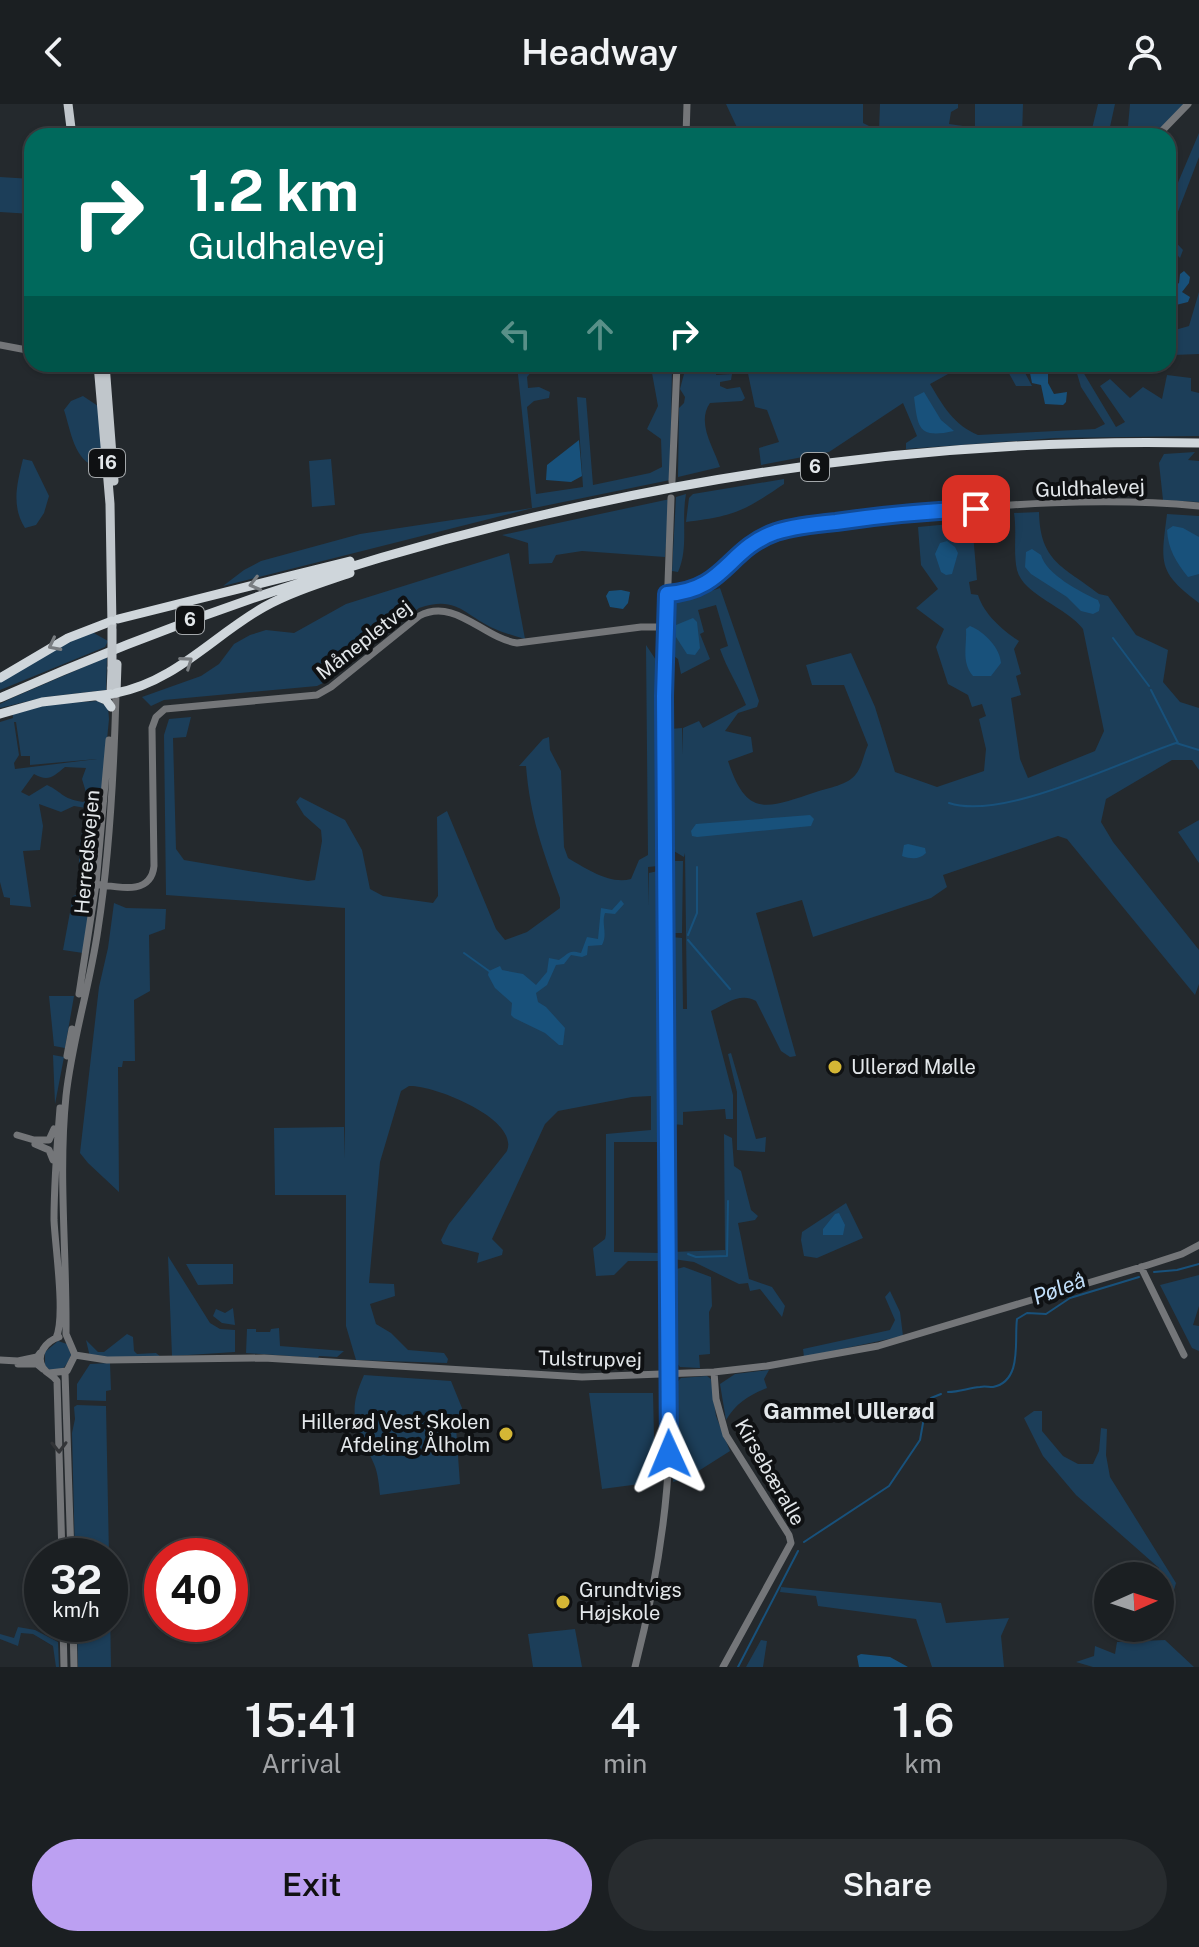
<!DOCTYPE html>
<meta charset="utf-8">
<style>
body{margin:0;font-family:"Public Sans",sans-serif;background:#282c2f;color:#f1f3f6;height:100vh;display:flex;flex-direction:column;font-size:30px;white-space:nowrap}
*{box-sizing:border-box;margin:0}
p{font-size:26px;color:#a0a2a5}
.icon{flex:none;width:44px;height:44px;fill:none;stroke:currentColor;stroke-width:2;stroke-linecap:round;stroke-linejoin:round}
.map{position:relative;height:1563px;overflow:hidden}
.drawer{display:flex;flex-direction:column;background:#1b1f22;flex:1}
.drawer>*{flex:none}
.guide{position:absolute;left:24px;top:24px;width:1152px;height:244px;border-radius:24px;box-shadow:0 2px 6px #0004,0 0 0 2px #393d40;background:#00695c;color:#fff;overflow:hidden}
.needle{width:52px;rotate:87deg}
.buttons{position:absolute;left:1094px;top:1458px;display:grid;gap:16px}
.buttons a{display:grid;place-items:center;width:80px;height:80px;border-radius:50%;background:#1b1f22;box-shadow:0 2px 6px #0004,0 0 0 2px #393d40;font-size:40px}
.speed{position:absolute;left:24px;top:1434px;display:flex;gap:16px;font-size:40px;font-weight:700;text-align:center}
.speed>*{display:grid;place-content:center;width:104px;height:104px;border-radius:50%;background:#1b1f22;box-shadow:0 2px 6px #0004,0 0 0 2px #393d40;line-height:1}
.speed small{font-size:20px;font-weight:400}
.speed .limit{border:12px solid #d22;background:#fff;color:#111}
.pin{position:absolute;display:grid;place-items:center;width:68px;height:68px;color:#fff;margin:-34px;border-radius:16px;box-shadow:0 4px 12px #0006}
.me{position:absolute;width:88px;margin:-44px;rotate:359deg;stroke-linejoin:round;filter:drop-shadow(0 0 6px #0008)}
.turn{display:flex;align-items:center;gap:28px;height:168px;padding:0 32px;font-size:36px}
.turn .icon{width:104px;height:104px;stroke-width:2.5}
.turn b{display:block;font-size:56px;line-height:68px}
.lanes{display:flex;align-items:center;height:76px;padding:0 32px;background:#0003;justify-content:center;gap:40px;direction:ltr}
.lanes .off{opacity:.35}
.eta{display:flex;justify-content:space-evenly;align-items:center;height:136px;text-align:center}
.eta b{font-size:48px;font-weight:600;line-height:56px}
.cta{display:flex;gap:16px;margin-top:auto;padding:16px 32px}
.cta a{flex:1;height:92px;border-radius:48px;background:#bca0f2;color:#111;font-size:32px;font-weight:600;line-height:92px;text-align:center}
.cta a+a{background:#282c2f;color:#f1f3f6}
header{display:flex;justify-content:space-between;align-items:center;height:104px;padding:0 32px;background:#1b1f22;font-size:36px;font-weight:600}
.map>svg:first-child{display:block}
.green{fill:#1c3e59;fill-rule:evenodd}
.water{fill:#18517b}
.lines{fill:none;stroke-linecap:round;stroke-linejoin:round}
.stream{stroke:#18517b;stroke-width:2}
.tertiary{stroke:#747679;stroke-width:7}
.primary{stroke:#c0c6cb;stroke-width:9}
.trunk{stroke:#cfd6db;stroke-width:9}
.primary-bridge{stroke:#c0c6cb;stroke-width:9}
.oneway{stroke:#797d81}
.oneway2{stroke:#323437}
.route-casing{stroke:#114b97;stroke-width:20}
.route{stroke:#1a73e8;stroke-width:14}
.poi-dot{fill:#d4b635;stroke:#0f1113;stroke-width:3}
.labels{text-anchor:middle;stroke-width:8;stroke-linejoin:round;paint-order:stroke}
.shield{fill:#0f1113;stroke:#a3a7aa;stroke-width:2}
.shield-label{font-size:18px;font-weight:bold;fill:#e3e7ea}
.street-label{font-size:20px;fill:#e3e7ea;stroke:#0f1113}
.poi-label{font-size:20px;fill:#e3e7ea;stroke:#0f1113;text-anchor:start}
.water-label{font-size:22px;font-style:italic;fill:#c2dffa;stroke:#0f1113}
.neighbourhood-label{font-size:22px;font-weight:bold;fill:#e3e7ea;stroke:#0f1113}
</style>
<header><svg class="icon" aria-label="back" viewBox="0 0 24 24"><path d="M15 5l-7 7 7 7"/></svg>Headway<svg class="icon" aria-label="person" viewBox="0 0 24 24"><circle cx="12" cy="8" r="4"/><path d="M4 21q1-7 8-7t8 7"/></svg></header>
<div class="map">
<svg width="1199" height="1563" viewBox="0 0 1199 1563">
<rect width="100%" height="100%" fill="#24292d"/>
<!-- green -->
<path class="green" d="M726,0H863V19L879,27L880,0H958V4L951,8L949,20L963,22L966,32H741Z
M975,0H1023L1022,32H975Z
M1098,0H1115L1108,32L1091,29Z
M1130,0H1184L1153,32H1115L1128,22Z
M1199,29V53L1169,131L1183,146L1180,154L1168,141V93L1171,95Z
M0,73L32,75V110L0,108Z
M1199,188V250L1173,251L1175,226L1189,222Z
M564,260L560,267H532L527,273L528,284L539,283L550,288L549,294L534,297L527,303L536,390L583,383L577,293L586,294L593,381L650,369L662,363L661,335L647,325L658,302L652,269L593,265V261L669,260L672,262L670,376L534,404H533L223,482L244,466L261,457L360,430L532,404L517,261Z
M697,260H717L716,271L732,270L731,276L720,278V282L727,285L740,283L745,294L742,297L710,299C696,319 714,344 720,363L678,373L679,304L684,299L685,293L680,285L684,270Z
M746,260H966L930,280C943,302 954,321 978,331L1095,325L1105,320L1081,283L1076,266L1080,263L1116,323L1125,318L1100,282L1110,275L1130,294L1143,283L1162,295L1167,271L1191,274V287L1199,289V332L1055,334L906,345V339L917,332L903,299L829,348L761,361L759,344L779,338L767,306L755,303Z
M1010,260H1026L1028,264L1024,267L1032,282H1016L1005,262Z
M83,292L98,302L103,359L98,363C74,358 71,327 64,306L71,297Z
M1195,348L1188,356L1199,357V398L1163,396L1159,359L1164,350Z
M23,355L32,357L49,392L44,409L36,421L25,424C11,402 17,380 23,355Z
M331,355L335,401L312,403L309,357Z
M784,375V380C744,407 735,412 686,418L689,394L693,390Z
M686,390C681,416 689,444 678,468L672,467L676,393Z
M670,395L665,453L582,447L556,451L552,459L529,460L528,439L502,431Z
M1039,408C1040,458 1063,462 1099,490L1108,492L1136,531L1168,546L1163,578L1180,598L1199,604V666L1192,656H1172L1106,695L1101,718L1113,738L1199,846V880L1195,891L1067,735L1058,732L943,771L947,783L931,794L813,833L802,796L756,809L796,952L790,953L781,947L756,897C740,888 726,900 711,907L733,991V1015H726L725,1005L683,1008V1021L672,1020L671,833L682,834L683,905H687L685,749L684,753L672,746L670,625L682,624L683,651V624L699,617L703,624L746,601C738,581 727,565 720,545L728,542L716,501L698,506L704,528L700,530L710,555L681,570L678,555L671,550L672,500L720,484L759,597L757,603L738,609L725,627L751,633L753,648L728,657C747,715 767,704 816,688C828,684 848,681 856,670C862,663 864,649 868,641L844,581H812L806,561L851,549L875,603L895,668L937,683L984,667L986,645L979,615L986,612L982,600L972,603L968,591L948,580L936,543L944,525L916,504L938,485L921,461L918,423L972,418L977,476L969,478L971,490L978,491C984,510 1002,526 1019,537L1014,545L1021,570L1016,572L1021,591L1011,594L1020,655L1028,674L1095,647L1104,627L1083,525C1068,504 1023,491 1017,466C1013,448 1017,428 1014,409Z
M1167,410L1199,412V499C1157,468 1161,459 1167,410Z
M509,449L525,535C515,532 504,529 495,525C463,511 458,491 419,504L327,577L317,582L164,596L151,602L142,593L201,572L219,560L234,540L250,531L266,526L294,529L346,500Z
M92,528L108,537L105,543L0,586V578L62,541Z
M646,541L658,559V762L648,763L649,802V769L658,767L660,1038H614V1148L659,1149V1157H628L614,1171L596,1172L593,1144L605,1135L606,1130V1030L651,1026V992L632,993L558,1007L545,1020L492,1135L503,1146L502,1151L477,1159L479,1149L443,1140L441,1136L449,1120L507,1047C520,1015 434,981 409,982L401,987L380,1058L369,1179L394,1180L395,1192L370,1200L376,1220L391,1229L408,1246L444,1249L448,1255L447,1259L356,1256L346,1222V1091H275L274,1024L344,1023L345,1055V804L166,791L164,631L169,615L191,613L186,633L173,634L176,745L184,756L308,777L315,776L322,737L321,726L304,711L296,698L300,693L345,716L362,746L370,785L383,792L433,799L438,792L437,713L447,707L496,825L505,836L527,828L560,804V794C543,747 530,713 526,662H519L543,635L549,633L550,646L561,667L564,743L568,754C585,764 610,781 631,775L639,756L648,751Z
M107,553L106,586L45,593L0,604V600L12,594Z
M98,597L108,603L109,615L92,791L83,849L63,846L73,792L79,790V747L86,704L74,702L61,708L39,700L43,722L40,746L23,747L31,803L10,801V794L4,793L0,778V618L13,614L12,608L49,600ZM14,618H16L21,652H30V661L97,655L15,665L14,659L19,651ZM65,663L86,664L82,675L88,695L83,698C60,694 64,689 47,681L29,692L21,688L34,670C48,678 53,673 65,663Z
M1199,716V759L1178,728Z
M673,757H683L682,829H671Z
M114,799L126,804L166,805L165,825L149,831L150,887L134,896L135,957H123L122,963H118L119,1088L88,1059L80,1049L99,883L108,844Z
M49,892H74L65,944L54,942Z
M731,949L756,1035L766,1033L765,1048L737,1046V988L728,950Z
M53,951L64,953L55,1000Z
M724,1030L732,1034L734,1062L741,1067L751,1106L758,1112L755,1116L738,1119L749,1175L772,1183L785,1202L782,1213L760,1185L750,1187L748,1179L739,1180L694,1158L673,1155L672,1148L725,1146Z
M846,1099L863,1134L817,1154L804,1152L801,1136L802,1128Z
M168,1152L210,1219L220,1225L235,1226V1248L172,1252Z
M186,1160H233V1180L198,1181Z
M684,1163L711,1173L712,1202L709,1208L710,1250L699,1251L700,1264L680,1263L675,1257L673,1166Z
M1199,1171V1202L1193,1221L1199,1222V1247L1192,1244L1160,1181Z
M890,1187L900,1208L903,1232L804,1253L803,1245L890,1226L895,1216L885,1193Z
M233,1204L235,1221L222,1219L213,1212L216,1205L225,1209Z
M279,1224L280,1242L344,1247L337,1253L319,1252L318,1254L246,1249L247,1225H256V1228H270L271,1225Z
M127,1230L133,1233L134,1247L137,1250L156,1249L161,1253H90L86,1236L98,1248H104Z
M58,1237L67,1240L71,1251C66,1263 64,1266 51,1267L45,1262V1248Z
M110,1259L111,1286L106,1287V1297L77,1296V1280L90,1260Z
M769,1266L764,1275L767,1284C749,1291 736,1299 726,1316L720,1280L735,1270Z
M364,1271L451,1277L462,1304L463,1322L456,1323L460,1380L380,1391C379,1381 378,1369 374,1360C358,1322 345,1313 364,1271Z
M707,1272L711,1275L716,1312L730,1347L689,1373L673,1378L676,1279L681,1274Z
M589,1289H653L655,1378L602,1385Z
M77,1301L106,1302L109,1452H75L72,1329L75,1315L74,1303Z
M1034,1307H1042V1327L1063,1352L1078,1360H1093L1099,1347L1101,1324L1107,1325L1106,1351L1110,1373L1176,1479L1174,1486L1160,1487V1472H1149L1159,1470V1464L1076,1391L1043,1352L1024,1314Z
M781,1483L941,1499L946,1519L1009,1514L1001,1532L1004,1563H932L916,1515L818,1502L816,1492L780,1488Z
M110,1504L111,1563H78L77,1520H110Z
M18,1523L35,1526L58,1538L59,1563H56L53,1542L33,1530L21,1529L18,1542L0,1535V1530L14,1534Z
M575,1525L582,1563H533L528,1530Z
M761,1536L767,1537L763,1563H746Z
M1165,1536L1194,1563H1093L1076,1558L1094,1552L1095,1542L1115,1550L1117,1538Z"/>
<!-- water -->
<path class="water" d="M1184,167L1190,173L1189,179L1182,188L1190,193L1188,198L1172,202L1174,182L1179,179L1180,170Z
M1024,260H1042V266L1048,269V279L1054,290L1067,288L1066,298L1063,301L1045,300L1041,281L1032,279L1030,269L1023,263Z
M924,288L941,316L954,327C918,335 918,324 914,293Z
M579,336L582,372L571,378L546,376L547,361Z
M1173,422L1183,424L1199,433V470L1188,473C1176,458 1168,445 1167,426Z
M947,437L955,443L958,449L952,470L946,471L941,468L935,450L940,439Z
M1032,445L1041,451C1046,470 1080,488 1098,496L1100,501L1099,507L1093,510L1081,507L1067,493L1031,470L1025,463L1026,448Z
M621,486L630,488L628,499L623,505L610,503L606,492L609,487Z
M693,514L697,518L700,544L695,551L687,550L676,533V521Z
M970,522C985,528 1000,544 1001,559L991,572H973C961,558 967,542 966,525Z
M810,711L814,715L811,722L697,733L692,732L691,727L696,720Z
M908,740L925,744L926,749C919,756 911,755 902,752L904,741Z
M621,796L624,800L615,810L605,809C601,820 608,830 602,841L588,842L587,851L582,853L571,851L564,860L556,861L547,881L536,889L538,898L546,903L565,924L563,941H559L545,929L514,914L511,911L512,899L495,884L488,871L489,867L500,862L502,866L523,870L536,881L547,868L549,854L559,856C570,848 569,846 581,849L587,833L598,835L601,804L612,806Z
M839,1109L845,1121L843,1131H823V1125L835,1110Z
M861,1550L890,1553L908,1563H859L857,1552Z"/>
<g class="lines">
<!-- stream -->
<path class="stream" d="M1113,534L1149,582
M1151,586L1178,639
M949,699C1003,717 1119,658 1176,639L1199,646
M688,831L697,809V763
M688,836L730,885
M464,849L489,867
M688,1150L696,1153L727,1152L728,1097
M1154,1168L1177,1166L1199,1160
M948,1288C960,1288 968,1284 980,1283C984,1282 988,1283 993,1283C1023,1277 1014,1236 1017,1215L1027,1209L1046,1210L1070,1194L1139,1173
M804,1438L889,1382L920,1336L926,1302L931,1294L941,1290
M738,1563L798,1447"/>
<!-- tertiary -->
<path class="tertiary" d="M686,32L687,0
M1157,32L1188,0
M0,241L32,247
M672,377L677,260
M667,490C726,486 727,445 775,429C816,414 864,415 907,410C1003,400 1103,393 1199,402
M96,780C118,783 151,792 154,762L152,624L156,613L165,605L317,591L331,583L419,512C455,493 483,534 517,539L641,523H665
M79,890L96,780L109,636
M67,952L72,925
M17,1031L34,1036H49L54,1025
M35,1040L49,1046L53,1056
M1141,1163L1184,1251
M59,1233C46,1237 35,1251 43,1264C47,1270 53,1271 57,1277L62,1452
M56,1234C66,1213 55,1142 54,1116C54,1079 57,1041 60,1004
M75,1251L107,1256L264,1254L582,1273L714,1268L767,1262L878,1242L1148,1161L1182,1150L1199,1141
M0,1256L18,1257L37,1253L40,1249
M18,1260H37L43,1265
M65,1268L71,1452
M714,1268L716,1295L726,1331L789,1431L791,1439L723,1563
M49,1269L67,1267L75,1251L66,1230C67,1150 58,1071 66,992C72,936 90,882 98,825C110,748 114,667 116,589
M63,1520L64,1563
M73,1520L74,1563
M635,1563C653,1493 666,1423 669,1350L664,592L671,394"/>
<!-- primary -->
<path class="primary" d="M68,0L72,32
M98,260L110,400L112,522
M105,260L114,377
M112,564L111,590L116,589L117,560"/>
<!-- trunk -->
<path class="trunk" d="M118,515L350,457
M0,574L68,534L112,517
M116,589C175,578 214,531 264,503C291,488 321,479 350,469
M99,593L106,596L111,603
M0,594C369,429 793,330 1199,339
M0,610L42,598L111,590"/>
<!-- primary-bridge -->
<path class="primary-bridge" d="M112,564V525"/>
</g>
<!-- one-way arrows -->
<defs><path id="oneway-chevron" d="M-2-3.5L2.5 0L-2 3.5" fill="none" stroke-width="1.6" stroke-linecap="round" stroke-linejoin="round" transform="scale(2)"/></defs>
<g class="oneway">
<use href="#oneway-chevron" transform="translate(255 480) rotate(166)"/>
<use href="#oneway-chevron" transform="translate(54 541) rotate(153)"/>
<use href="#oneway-chevron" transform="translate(187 558) rotate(-35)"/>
</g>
<use class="oneway2" href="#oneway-chevron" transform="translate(59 1343) rotate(89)"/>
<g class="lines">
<defs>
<path id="route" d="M669,1350L664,592L667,490C726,486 727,445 776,428C795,422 815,420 836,418C882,411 929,407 976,405"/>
</defs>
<!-- route casing -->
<use href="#route" class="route-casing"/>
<!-- route -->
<use href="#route" class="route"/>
</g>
<!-- markers -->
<g class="poi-dot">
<circle cx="835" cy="963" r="8"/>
<circle cx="506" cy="1330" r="8"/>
<circle cx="563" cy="1498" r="8"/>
</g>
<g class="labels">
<!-- shield labels -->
<g class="shield">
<rect x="89" y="345" width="36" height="28" rx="6"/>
<rect x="801" y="349" width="28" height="28" rx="6"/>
<rect x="176" y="502" width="28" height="28" rx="6"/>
</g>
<g class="shield-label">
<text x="107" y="365">16</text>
<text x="815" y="369">6</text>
<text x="190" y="522">6</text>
</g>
<!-- street labels -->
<g class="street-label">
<text transform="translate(1090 384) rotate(-2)" y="7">Guldhalevej</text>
<text transform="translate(364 536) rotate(-38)" y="7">Månepletvej</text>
<text transform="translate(87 748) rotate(-85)" y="7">Herredsvejen</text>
<text transform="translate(590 1255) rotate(1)" y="7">Tulstrupvej</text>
<text transform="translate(770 1368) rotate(60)" y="7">Kirsebæralle</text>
</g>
<!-- poi labels -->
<g class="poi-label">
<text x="851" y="970">Ullerød Mølle</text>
<text x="490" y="1325" text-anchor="end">Hillerød Vest Skolen<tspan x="490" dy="23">Afdeling Ålholm</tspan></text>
<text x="579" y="1493">Grundtvigs<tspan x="579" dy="23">Højskole</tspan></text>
</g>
<!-- water labels -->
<g class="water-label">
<text transform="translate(1059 1184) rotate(-21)" y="8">Pøleå</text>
</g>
<!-- neighbourhood labels -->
<g class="neighbourhood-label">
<text x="849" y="1315">Gammel Ullerød</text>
</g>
</g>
</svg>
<div class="buttons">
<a><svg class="needle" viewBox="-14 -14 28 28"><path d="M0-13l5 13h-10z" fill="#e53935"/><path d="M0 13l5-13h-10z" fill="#a0a2a5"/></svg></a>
</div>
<div class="speed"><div>32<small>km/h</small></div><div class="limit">40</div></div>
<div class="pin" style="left:976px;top:405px;background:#d93025"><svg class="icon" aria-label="arrive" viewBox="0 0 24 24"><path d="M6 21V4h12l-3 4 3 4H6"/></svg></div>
<svg class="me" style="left:669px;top:1350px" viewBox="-20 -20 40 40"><path d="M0-17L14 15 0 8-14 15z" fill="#1a73e8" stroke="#fff" stroke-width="4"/></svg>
<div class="guide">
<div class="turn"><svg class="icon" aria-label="right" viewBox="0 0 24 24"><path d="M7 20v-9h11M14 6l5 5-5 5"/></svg><div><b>1.2 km</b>Guldhalevej</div></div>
<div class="lanes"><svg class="icon off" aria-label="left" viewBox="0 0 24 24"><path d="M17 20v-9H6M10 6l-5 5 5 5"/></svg><svg class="icon off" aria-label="ahead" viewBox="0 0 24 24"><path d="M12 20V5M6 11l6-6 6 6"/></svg><svg class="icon" aria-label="right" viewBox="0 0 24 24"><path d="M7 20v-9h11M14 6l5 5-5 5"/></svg></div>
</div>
</div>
<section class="drawer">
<div class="eta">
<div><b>15:41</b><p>Arrival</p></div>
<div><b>4</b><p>min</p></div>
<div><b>1.6</b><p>km</p></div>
</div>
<div class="cta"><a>Exit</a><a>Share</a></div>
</section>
